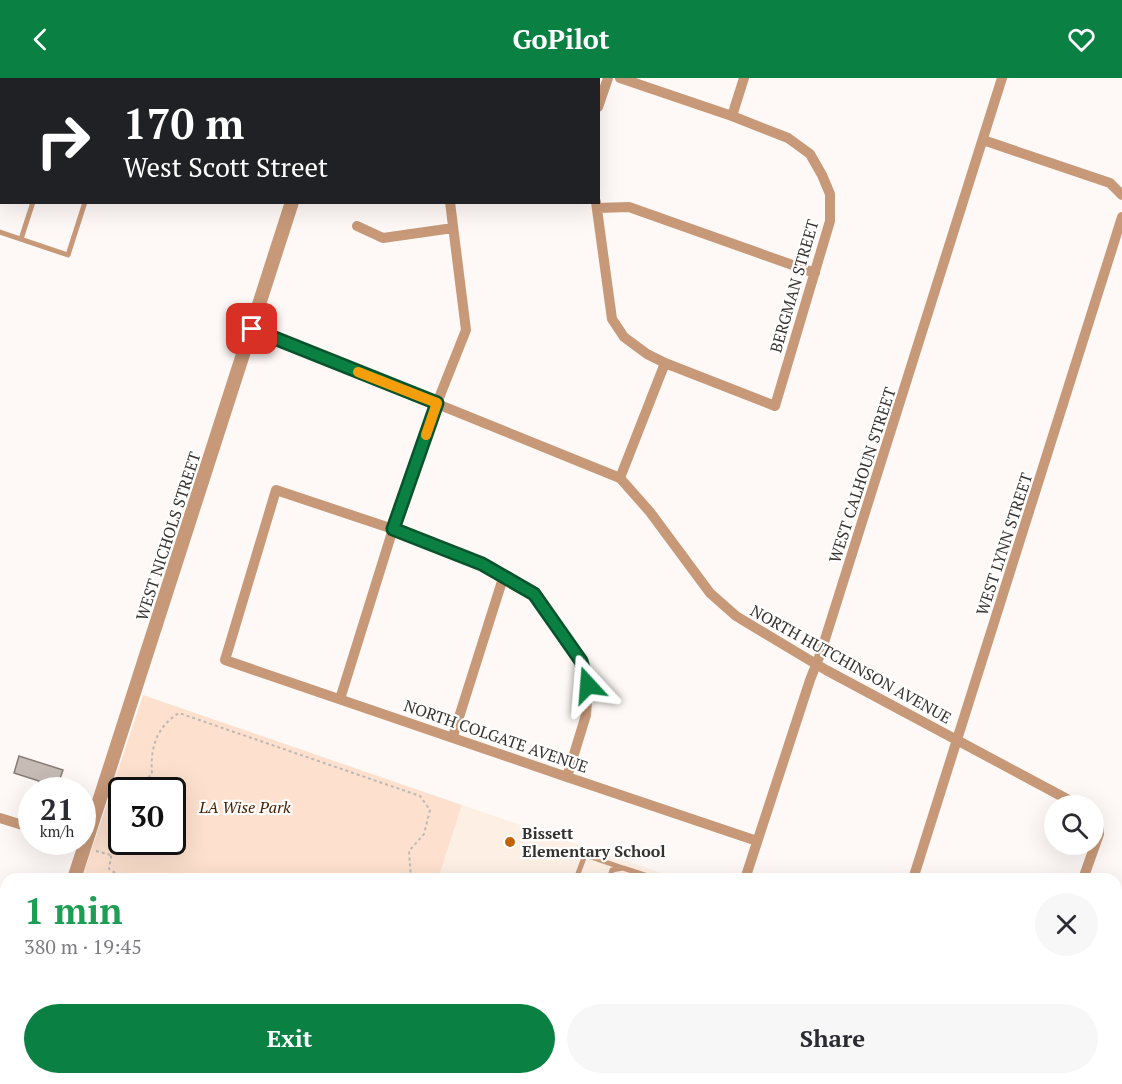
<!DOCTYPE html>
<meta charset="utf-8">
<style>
body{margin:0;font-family:"PT Serif",serif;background:#f7f7f7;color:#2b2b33;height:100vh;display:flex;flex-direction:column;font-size:22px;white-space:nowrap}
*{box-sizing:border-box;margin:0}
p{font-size:20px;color:#7c7c81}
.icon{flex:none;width:33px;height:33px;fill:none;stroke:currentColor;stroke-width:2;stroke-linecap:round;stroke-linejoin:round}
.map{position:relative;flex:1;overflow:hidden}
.panel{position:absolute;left:0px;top:795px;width:1122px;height:212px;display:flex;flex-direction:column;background:#fff;border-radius:18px 18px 0 0;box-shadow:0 6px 24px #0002}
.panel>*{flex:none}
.guide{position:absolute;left:0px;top:0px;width:600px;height:126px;box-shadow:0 6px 24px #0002;background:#202124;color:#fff;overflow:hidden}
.buttons{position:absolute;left:1044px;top:717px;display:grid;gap:12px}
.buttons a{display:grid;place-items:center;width:60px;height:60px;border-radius:50%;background:#fff;box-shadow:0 6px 24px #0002;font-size:30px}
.speed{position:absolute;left:18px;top:699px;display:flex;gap:12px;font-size:30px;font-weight:700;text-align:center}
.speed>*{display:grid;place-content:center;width:78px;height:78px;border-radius:50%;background:#fff;box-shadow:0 6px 24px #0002;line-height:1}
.speed small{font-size:15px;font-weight:400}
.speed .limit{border:3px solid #111;border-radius:9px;background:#fff;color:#111}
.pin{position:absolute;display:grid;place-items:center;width:51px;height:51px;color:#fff;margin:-26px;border-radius:12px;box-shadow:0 3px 9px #0006}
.me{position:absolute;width:66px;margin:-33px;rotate:341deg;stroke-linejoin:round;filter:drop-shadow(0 0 4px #0008)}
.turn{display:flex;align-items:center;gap:21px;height:126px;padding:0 24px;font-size:27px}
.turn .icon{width:78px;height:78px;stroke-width:2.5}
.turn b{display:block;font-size:42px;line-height:51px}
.round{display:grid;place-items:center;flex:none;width:63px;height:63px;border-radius:32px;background:#f7f7f7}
.head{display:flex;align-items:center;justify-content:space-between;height:102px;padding:0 24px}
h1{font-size:36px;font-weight:800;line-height:45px;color:#1e9e55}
.action{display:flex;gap:12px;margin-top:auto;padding:12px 24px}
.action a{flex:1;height:69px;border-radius:36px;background:#0b8043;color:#fff;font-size:24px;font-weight:800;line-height:69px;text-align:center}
.action a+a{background:#f7f7f7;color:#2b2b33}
header{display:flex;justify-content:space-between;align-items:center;height:78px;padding:0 24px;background:#0b8043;color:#fff;font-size:27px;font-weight:800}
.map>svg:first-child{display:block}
.built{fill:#feefe5}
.green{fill:#fde1ce;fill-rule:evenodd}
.building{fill:#c7bcb5;stroke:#877d76;stroke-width:1.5}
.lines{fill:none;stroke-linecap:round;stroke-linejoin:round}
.path{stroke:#beb9b6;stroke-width:2;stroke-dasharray:3 3;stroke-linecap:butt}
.service{stroke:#c79979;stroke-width:5}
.minor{stroke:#c79979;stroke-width:10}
.tertiary{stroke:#c79979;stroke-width:14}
.route-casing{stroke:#07532c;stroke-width:15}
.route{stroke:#0b8043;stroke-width:10}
.slow{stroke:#f59e0b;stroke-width:10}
.poi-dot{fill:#bf6508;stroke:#fff;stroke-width:2}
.labels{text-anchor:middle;stroke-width:4.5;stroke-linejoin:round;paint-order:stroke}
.street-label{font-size:16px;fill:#36322f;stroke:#fff}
.park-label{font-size:16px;font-style:italic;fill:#4a2200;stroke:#fff}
.poi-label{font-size:16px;font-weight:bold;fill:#36322f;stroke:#fff;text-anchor:start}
</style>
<header><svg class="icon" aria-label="back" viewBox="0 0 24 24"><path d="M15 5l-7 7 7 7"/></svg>GoPilot<svg class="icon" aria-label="heart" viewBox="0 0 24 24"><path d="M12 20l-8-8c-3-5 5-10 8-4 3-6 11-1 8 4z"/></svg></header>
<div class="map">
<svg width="1122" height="1006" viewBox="0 0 1122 1006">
<rect width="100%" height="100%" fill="#fef9f6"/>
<!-- built -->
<path class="built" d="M462,727L679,801H438Z"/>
<!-- green -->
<path class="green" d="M143,617L462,727L438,801H101L84,795ZM122,712H172V764H122Z"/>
<!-- building -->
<path class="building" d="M19,678L63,692L56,712H36L39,703L14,695Z"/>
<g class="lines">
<!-- path -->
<path class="path" d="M135,712L152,696C150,671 156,649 179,635L420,718L430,732L424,756L409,773L411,801
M122,737L114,762L109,791L117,796L135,801
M96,773L111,777"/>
<!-- service -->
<path class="service" d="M0,154L68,177L85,124
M21,161L33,124
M576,801L585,777L623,790
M609,801L612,792L623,790L657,801"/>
<!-- minor -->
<path class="minor" d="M14,2V0
M598,29L608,0
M732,38L744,0
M0,44L2,40
M983,62L1110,105L1122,117
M596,124L612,241L624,259L647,276L665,285L775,328L830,143V116L822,97L810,76L788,60L732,38L620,0
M597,130L629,129L815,195
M357,148L383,160L453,150
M252,251L620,400L650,434L710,515L736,538L826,592L1080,728
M620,400L665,285
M340,621L393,451L437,325L466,252L450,124
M453,658L504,497
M567,699L586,637L588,607L581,583L534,516L482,486L393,451L276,412L225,582L567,699L573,701L757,763
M0,740L32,750
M745,801L810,602L821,574L1002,0
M913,801L1122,139
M1083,801L1099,756V748L1094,738
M462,1000L478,1006
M1039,1000L1046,1006
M112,1006L113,1000
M373,1006L375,1000
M680,1006L682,1000
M847,1006L849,1000
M1015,1006L1017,1000"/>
<!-- tertiary -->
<path class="tertiary" d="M331,2L332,0
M74,801L292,124
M9,1006L11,1000"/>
</g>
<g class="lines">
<defs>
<path id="route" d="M252,251L437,325L393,451L482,486L534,516L581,583L588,607"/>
</defs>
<!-- route casing -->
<use href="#route" class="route-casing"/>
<!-- route -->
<use href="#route" class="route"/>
<!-- slow -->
<path class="slow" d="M358,294L437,325L426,357"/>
</g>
<!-- markers -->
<circle class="poi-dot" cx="510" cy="764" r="6"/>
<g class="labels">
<!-- street labels -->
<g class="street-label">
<text transform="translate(794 208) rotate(-74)" y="6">BERGMAN STREET</text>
<text transform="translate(862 397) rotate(-72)" y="6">WEST CALHOUN STREET</text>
<text transform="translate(168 458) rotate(-72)" y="6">WEST NICHOLS STREET</text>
<text transform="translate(1004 466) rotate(-72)" y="6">WEST LYNN STREET</text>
<text transform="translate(851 586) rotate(29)" y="6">NORTH HUTCHINSON AVENUE</text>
<text transform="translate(496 658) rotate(19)" y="6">NORTH COLGATE AVENUE</text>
</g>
<!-- park labels -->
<g class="park-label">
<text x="245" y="735">LA Wise Park</text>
</g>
<!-- poi labels -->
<g class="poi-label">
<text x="522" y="761">Bissett<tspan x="522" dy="18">Elementary School</tspan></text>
</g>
</g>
</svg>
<div class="buttons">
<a><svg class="icon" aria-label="search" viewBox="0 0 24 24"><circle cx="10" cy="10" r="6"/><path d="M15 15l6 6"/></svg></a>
</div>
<div class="speed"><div>21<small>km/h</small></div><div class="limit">30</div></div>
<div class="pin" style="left:252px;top:251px;background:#d93025"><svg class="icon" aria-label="arrive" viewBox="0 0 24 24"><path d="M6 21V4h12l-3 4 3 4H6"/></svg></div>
<svg class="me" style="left:588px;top:607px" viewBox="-20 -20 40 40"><path d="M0-17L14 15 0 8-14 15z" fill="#0b8043" stroke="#fff" stroke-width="4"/></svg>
<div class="guide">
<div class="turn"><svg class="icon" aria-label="right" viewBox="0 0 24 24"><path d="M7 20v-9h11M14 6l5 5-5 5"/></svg><div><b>170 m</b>West Scott Street</div></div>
</div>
<section class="panel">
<div class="head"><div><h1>1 min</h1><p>380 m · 19:45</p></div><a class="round"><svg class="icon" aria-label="close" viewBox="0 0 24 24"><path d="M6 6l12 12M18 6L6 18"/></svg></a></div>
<div class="action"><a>Exit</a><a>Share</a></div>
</section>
</div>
